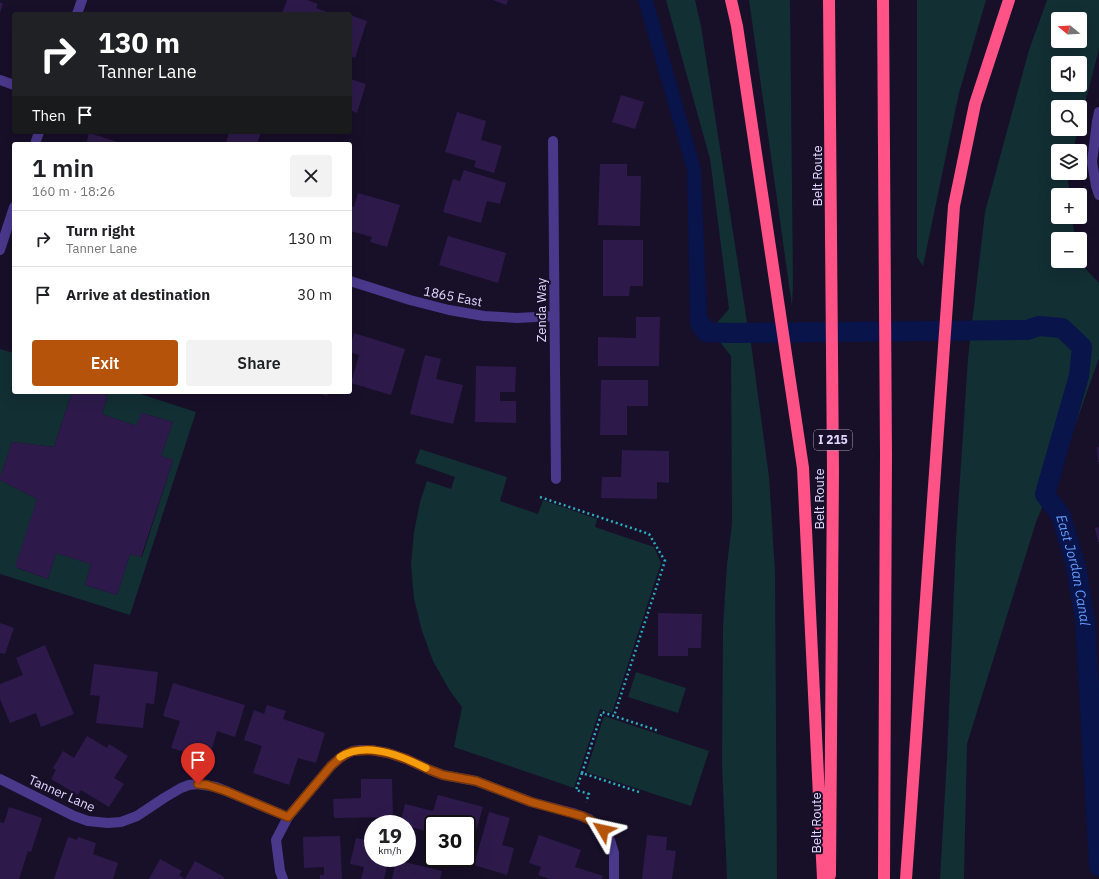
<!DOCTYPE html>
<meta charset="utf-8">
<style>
body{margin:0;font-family:"IBM Plex Sans",sans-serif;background:#f2f2f2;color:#202124;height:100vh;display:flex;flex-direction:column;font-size:15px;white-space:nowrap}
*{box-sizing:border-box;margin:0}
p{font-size:13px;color:#757577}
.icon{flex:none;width:22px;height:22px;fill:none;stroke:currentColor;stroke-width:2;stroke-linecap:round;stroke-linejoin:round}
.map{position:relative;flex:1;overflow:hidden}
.drawer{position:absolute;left:12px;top:142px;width:340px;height:252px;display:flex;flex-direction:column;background:#fff;border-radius:4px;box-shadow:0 4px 16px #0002}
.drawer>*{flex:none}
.top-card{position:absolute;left:12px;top:12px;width:340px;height:122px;border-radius:4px;box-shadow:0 4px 16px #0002;background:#202124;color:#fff;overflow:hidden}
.needle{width:26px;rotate:288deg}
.buttons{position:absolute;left:1051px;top:12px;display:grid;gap:8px}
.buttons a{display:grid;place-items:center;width:36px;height:36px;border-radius:4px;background:#fff;box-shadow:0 4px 16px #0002;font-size:20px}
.speed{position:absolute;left:364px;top:815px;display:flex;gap:8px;font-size:20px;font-weight:700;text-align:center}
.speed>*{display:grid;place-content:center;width:52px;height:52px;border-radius:50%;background:#fff;box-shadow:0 4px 16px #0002;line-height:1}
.speed small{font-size:10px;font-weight:400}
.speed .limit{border:2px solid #111;border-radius:6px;background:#fff;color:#111}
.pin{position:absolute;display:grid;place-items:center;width:34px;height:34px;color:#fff;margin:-41px -17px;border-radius:50% 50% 50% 0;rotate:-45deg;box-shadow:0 0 4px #0007}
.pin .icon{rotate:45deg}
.me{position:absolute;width:44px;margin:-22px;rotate:306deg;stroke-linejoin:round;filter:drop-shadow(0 0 3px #0008)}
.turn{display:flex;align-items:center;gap:14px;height:84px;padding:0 20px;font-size:18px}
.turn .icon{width:52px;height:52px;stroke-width:2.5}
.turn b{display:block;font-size:28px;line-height:34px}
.then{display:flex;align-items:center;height:38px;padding:0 20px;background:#0003;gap:8px;font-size:15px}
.round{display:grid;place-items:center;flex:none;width:42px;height:42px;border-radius:4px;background:#f2f2f2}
.headline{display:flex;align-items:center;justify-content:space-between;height:68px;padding:0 20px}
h1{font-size:24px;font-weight:600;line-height:30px}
.action{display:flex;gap:8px;margin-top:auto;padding:8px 20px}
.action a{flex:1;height:46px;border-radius:4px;background:#b45309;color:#fff;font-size:16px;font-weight:600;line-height:46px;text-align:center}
.action a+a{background:#f2f2f2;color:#202124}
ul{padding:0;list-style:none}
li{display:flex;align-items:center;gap:12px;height:56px;padding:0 20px;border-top:1px solid #e0e0e0}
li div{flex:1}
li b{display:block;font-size:15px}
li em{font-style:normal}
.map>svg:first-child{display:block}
.green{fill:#122f34;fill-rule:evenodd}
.water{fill:#08144a}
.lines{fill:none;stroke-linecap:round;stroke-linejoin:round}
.canal{stroke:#08144a;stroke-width:20}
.building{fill:#2d1a4b}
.path{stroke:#2aafc1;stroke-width:2.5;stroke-dasharray:2 3;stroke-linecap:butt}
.minor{stroke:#4a388b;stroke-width:10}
.tertiary{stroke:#4a388b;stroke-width:10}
.motorway{stroke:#ff5287;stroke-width:12}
.route-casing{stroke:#753606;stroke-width:10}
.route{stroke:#b45309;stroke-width:7}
.slow{stroke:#f59e0b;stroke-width:7}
.labels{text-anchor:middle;stroke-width:4;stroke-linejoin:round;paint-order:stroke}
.shield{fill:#180f29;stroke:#a69bbf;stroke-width:1}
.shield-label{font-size:12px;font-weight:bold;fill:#e3d7ff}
.street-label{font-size:13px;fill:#e3d7ff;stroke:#180f29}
.water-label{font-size:14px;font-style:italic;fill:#659dff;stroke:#180f29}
</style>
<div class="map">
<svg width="1099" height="879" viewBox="0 0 1099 879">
<rect width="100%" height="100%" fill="#180f29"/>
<!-- green -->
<path class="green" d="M666,0H695L701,26L747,322L743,325H715L729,309L710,159Z
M749,0H790L793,284L792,306Z
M917,0H986L959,93L923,266L917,257Z
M1047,0H1099V49L1080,122V107H1058V129H1078L1073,151H1058V173H1067L1070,195H1058V217H1072L1075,239H1058V261H1078L1099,283V358L1066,451L1036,522L967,744L964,879H940L947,758L956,539L968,358L985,212L1029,50ZM1058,19H1080V41H1058ZM1058,63H1080V85H1058Z
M715,336H750L769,477L775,572L777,879H727L722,765L723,626L727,565L732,523L731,356Z
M0,349L14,353V392H72L54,447L12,442L0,478Z
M98,392H134L196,412L130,615L0,574V480L37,499L17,568L48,579L56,553L91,564L85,585L117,595L130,554L142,557L173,460L161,456L173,422L142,413L136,426L102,414L108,395Z
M420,449L507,477L500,501L538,514L543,500L597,519L595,527L654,547L661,563L612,713L600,709L574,788L454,747L462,707L450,691L433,661L422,631L414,599L411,564L414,532L420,502L427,481L451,489L455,477L415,463Z
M636,672L686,688L678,713L628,697Z
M604,716L709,751L691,806L586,772Z"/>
<!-- water -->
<path class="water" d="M638,0H653L701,169L707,316L711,326H723L721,342L701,340L690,320L687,170Z"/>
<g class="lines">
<!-- canal -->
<path class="canal" id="s1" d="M700,323L706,332L731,333L1027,330L1039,326L1062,328L1082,347L1079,376L1045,494L1061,516L1076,567L1085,620L1099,866"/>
</g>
<!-- building -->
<path class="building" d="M287,0H307L318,4L316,8L333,14H282Z
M493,0H508L506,5Z
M0,2L3,4L0,13Z
M350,15L367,21L355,58L350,56Z
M350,79L366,84L357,113L350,110Z
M621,95L644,102L635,129L612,122Z
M457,112L486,121L481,140L502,146L494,173L474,167L476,161L445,152Z
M229,132H261L257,144H229L226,143Z
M89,133L124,144H86Z
M600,164H627V176H641L640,226L598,225Z
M464,170L506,183L500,204L487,201L481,223L443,212L453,179L460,181Z
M358,193L400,205L387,247L370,242L372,237L350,231V206L354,207Z
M448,236L506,253L498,283L439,265Z
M603,240H643V286H630L629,296H603Z
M636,317H660L659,366H598V337L636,338Z
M354,333L405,349L391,395L351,383L359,355L350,352V348Z
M425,355L441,359L436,379L463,385L453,424L410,414Z
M476,366L516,367L515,392H500V401H516V423L475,422Z
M601,380H648V406H627V435H600Z
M72,392H98L108,395L102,414L136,426L142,413L173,422L161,456L173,460L141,557L130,554L117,595L85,585L91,564L56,553L48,579L15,567L37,499L0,480V478L12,442L54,447Z
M316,392H328L327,396Z
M1097,447H1099V462H1098Z
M622,450L669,451V483L657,482V499L601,498L602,477H621Z
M1099,527V542H1098L1095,528Z
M658,613L702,614L701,648H688V656H658Z
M0,623L14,628L5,654L0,653Z
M45,645L74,714L41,727L36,713L10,723L0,699V684L23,675L16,658Z
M94,664L158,672L154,704L146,703L143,728L96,723L100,696L90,695Z
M173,683L245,705L235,737L217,731L209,759L171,748L180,721L163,716Z
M267,705L286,711L283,719L325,733L316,763L298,758L289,785L253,773L262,746L244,740L254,710L264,714Z
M87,736L107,748L109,744L128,756L114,778L124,784L109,807L81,790L78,795L51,779L56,770L53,768L63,751L74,758Z
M361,779H392L393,817L334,818L333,799L361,798Z
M438,795L483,807L472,844L467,843V824H433V833L407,826V824H400L405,804L433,811Z
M9,807L42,818L31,852L28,851L19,879H0V822L4,823Z
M489,812L510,818L502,845L514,848L507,875L474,865Z
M539,835L581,850L575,867L603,876L602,879H550L538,875L541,867L529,863Z
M647,835L667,837L666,850L676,851L672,879H642Z
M340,836L342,879H320V875H324V867L304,868L303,837Z
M68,837L77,840L78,837L96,843L93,854L118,863L113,879H54Z
M356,838L373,841V858H389L384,879H361L364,867L350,864Z
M160,859L182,871L179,875L185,879L195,861L224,877L223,879H149Z
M396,860L442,871L440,879H392Z"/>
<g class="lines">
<!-- path -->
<path class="path" d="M540,497L649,534L665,561L614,716
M582,773L576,790L589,794L586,802
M639,792L582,773L602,712L659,731"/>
<!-- minor -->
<path class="minor" d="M0,80L14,85
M1099,112L1097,121L1092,162L1096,186L1099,195
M553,141L556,479
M350,281L410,300L449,310L484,316L517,318L554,316
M0,779L74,816L88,821L108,823L121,822L137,816L164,798L181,788L189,785L198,784L216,787L226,791L288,817
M283,879L280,871L276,840L288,817L331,766L340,758L346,754L353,751L360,750H371L388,753L406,759L430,770L443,775L476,781L531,802L573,813L589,819L603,830L610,840L614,853V879"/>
<!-- tertiary -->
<path class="tertiary" d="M77,14L82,0
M35,144L39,132
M0,250L14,207"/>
<!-- motorway -->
<path class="motorway" d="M731,0L737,26L803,468L823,879
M829,0L833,471L830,875
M883,0L886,455L884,879
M906,879L954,206L975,104L1009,0"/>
</g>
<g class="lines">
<defs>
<path id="route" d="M198,784L207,785L226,791L288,817L331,766L340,758L346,754L353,751L371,750L388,753L406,759L430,770L443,775L476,781L531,802L582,816L595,823L603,830"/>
</defs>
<!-- route casing -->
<use href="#route" class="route-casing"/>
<!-- route -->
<use href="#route" class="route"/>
<!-- slow -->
<path class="slow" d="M340,757C366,741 400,755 426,768"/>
</g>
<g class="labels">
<!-- shield labels -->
<rect class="shield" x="814" y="430" width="38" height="20" rx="3"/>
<g class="shield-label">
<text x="833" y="444">I 215</text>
</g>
<!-- street labels -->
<g class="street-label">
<text transform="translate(817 176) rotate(-90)" y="5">Belt Route</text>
<text transform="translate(453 296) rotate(11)" y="5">1865 East</text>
<text transform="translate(541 310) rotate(-90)" y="5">Zenda Way</text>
<text transform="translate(819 499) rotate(-90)" y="5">Belt Route</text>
<text transform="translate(62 793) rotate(24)" y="5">Tanner Lane</text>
<text transform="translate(816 823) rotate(-90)" y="5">Belt Route</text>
</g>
<!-- water labels -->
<g class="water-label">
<text dy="5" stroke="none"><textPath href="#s1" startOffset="630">East Jordan Canal</textPath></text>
</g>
</g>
</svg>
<div class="buttons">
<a><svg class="needle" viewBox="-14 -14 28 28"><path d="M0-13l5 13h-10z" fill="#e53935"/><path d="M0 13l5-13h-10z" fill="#757577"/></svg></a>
<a><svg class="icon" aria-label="sound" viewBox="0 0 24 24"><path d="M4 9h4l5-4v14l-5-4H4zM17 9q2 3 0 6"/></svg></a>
<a><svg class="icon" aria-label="search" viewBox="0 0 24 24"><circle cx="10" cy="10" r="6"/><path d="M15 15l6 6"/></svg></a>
<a><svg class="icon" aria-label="layers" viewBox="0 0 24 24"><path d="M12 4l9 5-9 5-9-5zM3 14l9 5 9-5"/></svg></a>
<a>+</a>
<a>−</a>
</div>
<div class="speed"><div>19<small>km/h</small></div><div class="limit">30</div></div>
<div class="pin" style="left:198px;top:784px;background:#d93025"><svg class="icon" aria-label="arrive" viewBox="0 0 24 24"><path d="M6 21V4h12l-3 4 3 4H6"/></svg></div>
<svg class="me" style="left:603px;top:830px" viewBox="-20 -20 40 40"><path d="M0-17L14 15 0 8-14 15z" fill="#b45309" stroke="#fff" stroke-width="4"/></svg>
<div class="top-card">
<div class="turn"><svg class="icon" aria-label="right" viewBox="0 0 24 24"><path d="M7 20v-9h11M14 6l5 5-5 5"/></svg><div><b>130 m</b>Tanner Lane</div></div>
<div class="then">Then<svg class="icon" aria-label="arrive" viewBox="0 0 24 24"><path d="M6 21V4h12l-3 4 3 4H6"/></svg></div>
</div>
<section class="drawer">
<div class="headline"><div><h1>1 min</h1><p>160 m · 18:26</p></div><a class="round"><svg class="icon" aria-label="close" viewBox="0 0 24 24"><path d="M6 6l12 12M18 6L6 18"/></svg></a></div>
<ul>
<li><svg class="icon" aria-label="right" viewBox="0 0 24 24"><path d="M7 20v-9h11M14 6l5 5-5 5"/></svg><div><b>Turn right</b><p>Tanner Lane</p></div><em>130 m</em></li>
<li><svg class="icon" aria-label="arrive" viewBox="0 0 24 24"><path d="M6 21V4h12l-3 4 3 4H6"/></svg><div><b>Arrive at destination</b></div><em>30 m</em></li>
</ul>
<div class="action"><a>Exit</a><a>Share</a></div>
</section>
</div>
